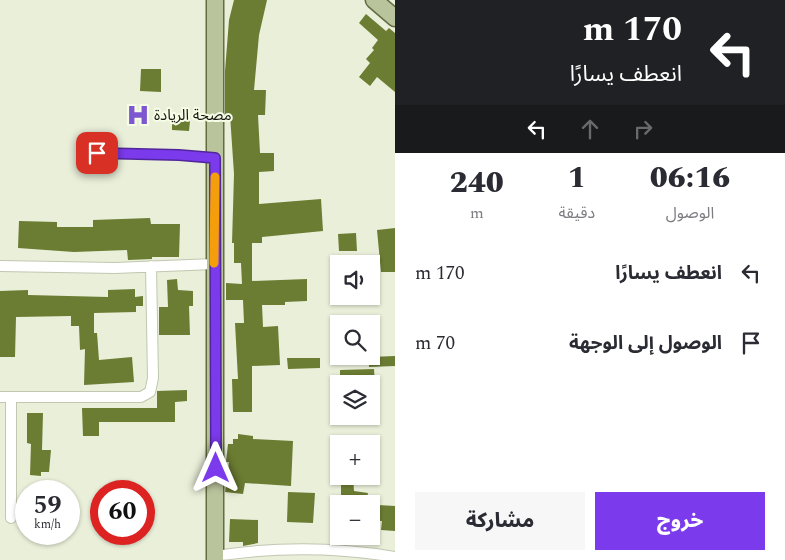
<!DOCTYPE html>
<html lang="ar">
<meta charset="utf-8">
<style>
body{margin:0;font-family:Spectral,"Noto Sans Arabic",serif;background:#f7f7f7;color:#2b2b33;direction:rtl;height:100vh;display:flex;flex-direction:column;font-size:19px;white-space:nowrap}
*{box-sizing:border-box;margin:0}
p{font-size:16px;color:#7c7c81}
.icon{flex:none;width:28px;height:28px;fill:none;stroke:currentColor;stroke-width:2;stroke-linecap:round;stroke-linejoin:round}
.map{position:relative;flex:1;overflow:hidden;direction:ltr}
.drawer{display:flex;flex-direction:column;background:#fff;width:390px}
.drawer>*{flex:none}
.top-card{background:#202124;color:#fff;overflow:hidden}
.fabs{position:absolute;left:330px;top:255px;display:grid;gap:10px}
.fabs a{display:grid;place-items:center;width:50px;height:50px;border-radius:0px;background:#fff;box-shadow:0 1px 4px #0004;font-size:25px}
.speed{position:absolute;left:15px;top:480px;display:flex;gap:10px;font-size:25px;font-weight:700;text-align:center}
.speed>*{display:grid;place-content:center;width:65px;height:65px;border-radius:50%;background:#fff;box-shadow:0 1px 4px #0004;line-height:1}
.speed small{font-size:12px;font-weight:400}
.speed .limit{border:8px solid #d22;background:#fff;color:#111}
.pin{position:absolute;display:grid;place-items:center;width:42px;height:42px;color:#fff;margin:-21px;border-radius:10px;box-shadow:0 2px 8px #0006}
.me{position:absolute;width:55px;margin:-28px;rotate:0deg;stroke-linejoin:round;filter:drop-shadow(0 0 4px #0008)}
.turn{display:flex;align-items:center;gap:18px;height:105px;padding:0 20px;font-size:22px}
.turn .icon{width:65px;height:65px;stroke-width:2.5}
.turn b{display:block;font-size:35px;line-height:42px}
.lanes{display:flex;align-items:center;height:48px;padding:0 20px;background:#0003;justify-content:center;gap:25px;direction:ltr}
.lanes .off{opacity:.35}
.eta{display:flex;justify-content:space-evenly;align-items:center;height:85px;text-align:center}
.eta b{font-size:30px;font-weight:800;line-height:35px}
.action{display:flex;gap:10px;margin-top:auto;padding:10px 20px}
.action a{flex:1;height:58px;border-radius:0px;background:#7c3aed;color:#fff;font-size:20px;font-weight:800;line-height:58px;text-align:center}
.action a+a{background:#f7f7f7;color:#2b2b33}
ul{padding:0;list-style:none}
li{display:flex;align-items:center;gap:15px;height:70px;padding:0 20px}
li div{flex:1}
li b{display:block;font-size:19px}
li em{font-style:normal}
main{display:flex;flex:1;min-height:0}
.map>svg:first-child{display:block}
.building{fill:#6b7c33}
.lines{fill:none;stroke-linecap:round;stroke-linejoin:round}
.lane-casing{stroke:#c1c7b1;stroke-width:8}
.street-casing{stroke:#c1c7b1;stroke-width:12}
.primary-casing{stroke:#626d40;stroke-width:19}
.lane{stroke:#fff;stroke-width:5}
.street{stroke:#fff;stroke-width:10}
.primary{stroke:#b9c39c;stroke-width:16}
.route-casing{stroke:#51269a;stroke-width:12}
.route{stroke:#7c3aed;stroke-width:9}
.slow{stroke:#f59e0b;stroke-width:9}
.labels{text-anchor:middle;stroke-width:4;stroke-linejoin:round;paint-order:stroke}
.poi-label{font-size:15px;fill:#161811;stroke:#f6fde6;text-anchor:start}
</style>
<main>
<section class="drawer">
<div class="top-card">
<div class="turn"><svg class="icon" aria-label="left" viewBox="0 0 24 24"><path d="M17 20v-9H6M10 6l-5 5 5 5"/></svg><div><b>170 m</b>انعطف يسارًا</div></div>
<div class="lanes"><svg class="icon" aria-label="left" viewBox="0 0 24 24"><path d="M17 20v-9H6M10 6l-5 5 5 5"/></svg><svg class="icon off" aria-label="ahead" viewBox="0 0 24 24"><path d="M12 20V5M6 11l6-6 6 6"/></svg><svg class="icon off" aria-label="right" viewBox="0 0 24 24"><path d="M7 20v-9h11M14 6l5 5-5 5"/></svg></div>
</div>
<div class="eta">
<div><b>06:16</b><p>الوصول</p></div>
<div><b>1</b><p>دقيقة</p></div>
<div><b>240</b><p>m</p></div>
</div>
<ul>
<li><svg class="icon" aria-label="left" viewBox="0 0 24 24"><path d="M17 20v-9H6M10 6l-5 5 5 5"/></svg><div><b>انعطف يسارًا</b></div><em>170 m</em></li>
<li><svg class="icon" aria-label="arrive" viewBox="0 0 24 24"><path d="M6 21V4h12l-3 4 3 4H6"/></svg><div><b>الوصول إلى الوجهة</b></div><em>70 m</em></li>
</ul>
<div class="action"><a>خروج</a><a>مشاركة</a></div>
</section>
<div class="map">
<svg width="395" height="560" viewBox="0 0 395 560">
<rect width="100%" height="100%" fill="#e9efd9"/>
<!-- building -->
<path class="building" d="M234,0H267L259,35L254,90H266L265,115H258L260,153H274V171L259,172V204L321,199L323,231L262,237V243H252V281L307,279V301L285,302V305H262L263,327L278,326L280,365L252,366V412H233L232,379H238L235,323H244L243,300H226V283L242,284L241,263H234V243H232L234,174L230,115H225V71L229,20Z
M366,14L386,31L389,28L395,33V92L377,77L370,86L359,77L370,63L366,59L374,50L372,48L378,40L359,23Z
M141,69H161V92L140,91Z
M172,121H190L189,131L172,130Z
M150,218L151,224H180L179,257H152V259L128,260L127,250L74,252L18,248L19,221L57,222V227H93V220Z
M395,228V272H381L377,230Z
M356,233L357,251H339L338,234Z
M177,279L178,290L193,291V306H189L190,335H159V307H168L167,280Z
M135,289V297L143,296V306H136V312L94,313V333H97L99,360L132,357L134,382L84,385L85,349L80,350L79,326H71V316L16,317L15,357H0V291L28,290V295L108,297V290Z
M395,356V366L369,367V357Z
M287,358H320V368L288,369Z
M374,369L375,384H340V370Z
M187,390V401L175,402V422H99V436H83L82,408H157V391Z
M27,413H43L42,450H51L49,472H41V476L30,475L31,444L27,443Z
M238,434L253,436V439L293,441L291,486L245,483L243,494L225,492L229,462H226L228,444H233V439H238Z
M341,476H353L354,491L368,493L366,504H341Z
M288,492L315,493L313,523L287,522Z
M378,505L395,506V531L381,530L382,521H377Z
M230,519L258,520V543L243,546V542H229Z"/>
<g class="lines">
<defs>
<path id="lane" d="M97,153L179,155L212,158"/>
<path id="street" d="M0,266L115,268L214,264
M0,397H141L150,392L153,378L151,266
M11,518V397
M215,556C274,547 336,547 395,557"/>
<path id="primary" d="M215,0V560
M374,0L395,18"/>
</defs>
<!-- lane casing -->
<use href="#lane" class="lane-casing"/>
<!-- street casing -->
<use href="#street" class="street-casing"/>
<!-- primary casing -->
<use href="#primary" class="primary-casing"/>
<!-- lane -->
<use href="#lane" class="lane"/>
<!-- street -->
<use href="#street" class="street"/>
<!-- primary -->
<use href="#primary" class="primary"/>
</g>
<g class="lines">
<defs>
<path id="route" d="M97,153L179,155L215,158L216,468"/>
</defs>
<!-- route casing -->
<use href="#route" class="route-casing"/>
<!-- route -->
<use href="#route" class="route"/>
<!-- slow -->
<path class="slow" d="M214,263L215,177"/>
</g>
<!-- icons -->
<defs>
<symbol id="hospital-bare" viewBox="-9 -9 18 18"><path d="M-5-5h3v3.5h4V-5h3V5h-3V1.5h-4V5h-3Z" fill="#7d57d1" stroke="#f6fde6" stroke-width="2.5" paint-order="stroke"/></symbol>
</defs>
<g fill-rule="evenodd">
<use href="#hospital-bare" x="122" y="99" width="32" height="32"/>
</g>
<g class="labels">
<!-- poi labels -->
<g class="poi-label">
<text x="154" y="120">مصحة الريادة</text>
</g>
</g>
</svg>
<div class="fabs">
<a><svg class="icon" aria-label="sound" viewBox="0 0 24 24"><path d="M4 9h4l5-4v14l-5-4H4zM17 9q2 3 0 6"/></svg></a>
<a><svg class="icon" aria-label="search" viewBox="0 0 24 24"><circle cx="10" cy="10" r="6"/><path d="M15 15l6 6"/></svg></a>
<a><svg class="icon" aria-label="layers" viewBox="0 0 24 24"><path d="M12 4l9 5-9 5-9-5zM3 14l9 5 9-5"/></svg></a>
<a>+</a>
<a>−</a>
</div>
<div class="speed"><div>59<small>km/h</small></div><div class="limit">60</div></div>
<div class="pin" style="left:97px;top:153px;background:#d93025"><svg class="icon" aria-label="arrive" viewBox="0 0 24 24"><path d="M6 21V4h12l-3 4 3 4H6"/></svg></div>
<svg class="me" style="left:216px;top:468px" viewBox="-20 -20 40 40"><path d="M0-17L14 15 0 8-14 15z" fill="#7c3aed" stroke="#fff" stroke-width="4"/></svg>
</div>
</main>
